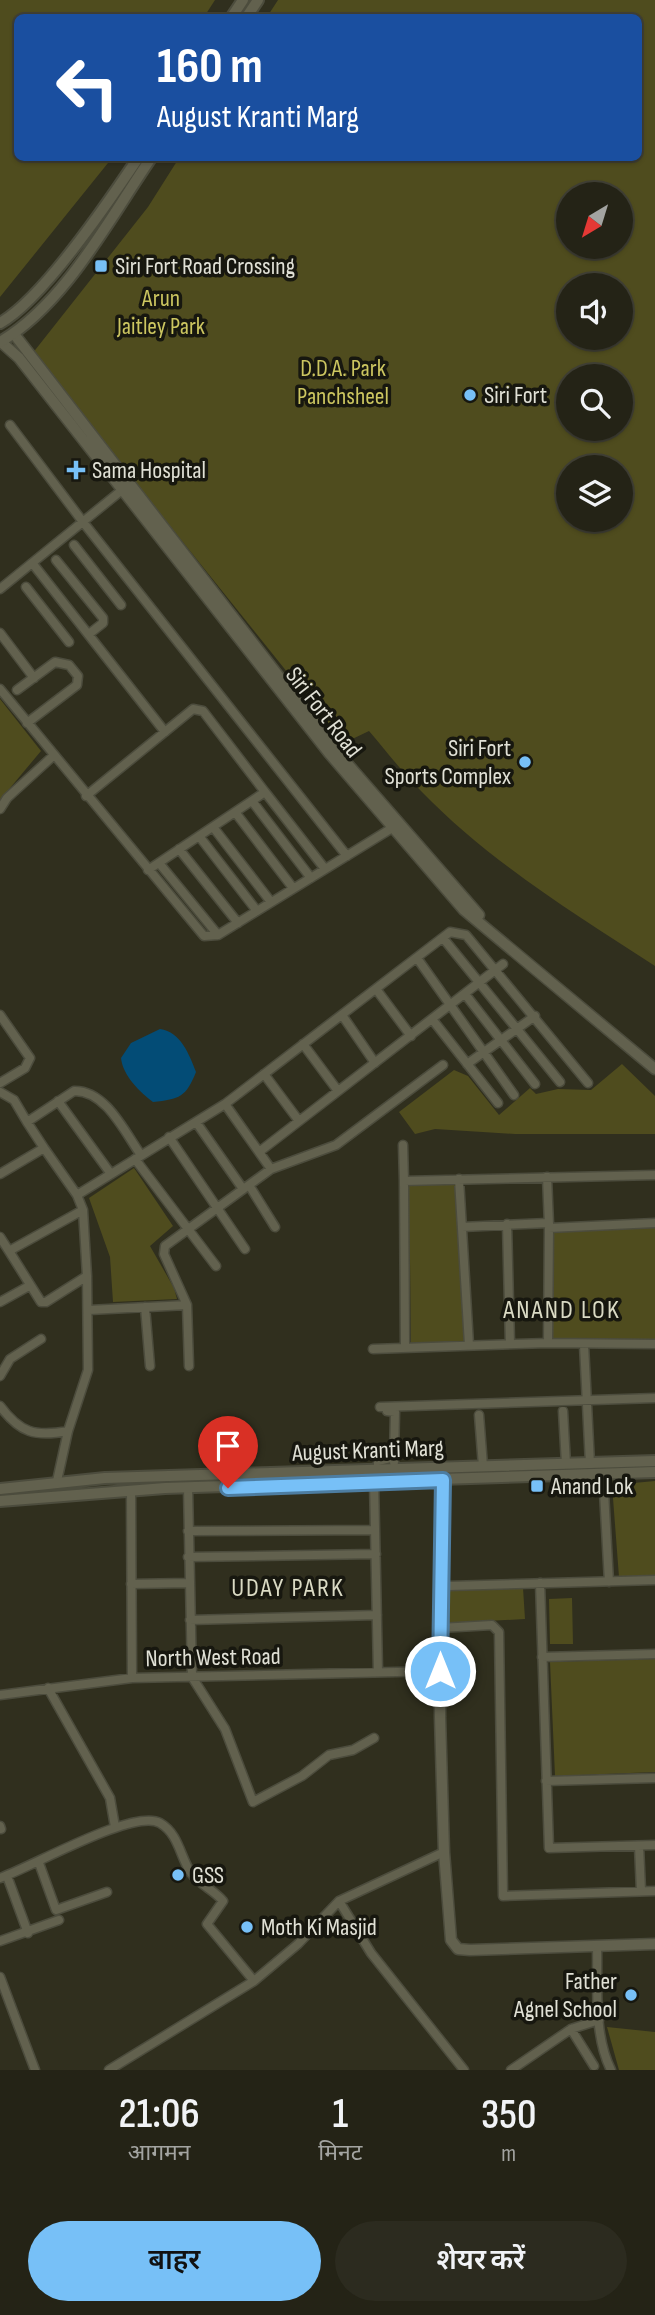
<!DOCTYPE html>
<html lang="hi">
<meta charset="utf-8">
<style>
body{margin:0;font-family:"Sofia Sans Condensed","Noto Sans Devanagari",sans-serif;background:#2c2b1f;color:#f1f3f6;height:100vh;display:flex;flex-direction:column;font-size:26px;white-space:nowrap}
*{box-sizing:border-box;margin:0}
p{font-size:23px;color:#a3a4a1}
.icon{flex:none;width:38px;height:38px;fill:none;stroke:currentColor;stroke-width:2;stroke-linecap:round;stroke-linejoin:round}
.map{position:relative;height:2070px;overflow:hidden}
.drawer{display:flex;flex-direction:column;background:#242316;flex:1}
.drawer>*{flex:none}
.hud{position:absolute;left:14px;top:14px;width:628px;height:147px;border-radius:10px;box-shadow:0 2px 5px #0004,0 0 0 2px #414035;background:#1a4fa0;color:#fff;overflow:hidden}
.needle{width:46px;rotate:218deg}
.controls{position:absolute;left:556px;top:182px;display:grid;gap:14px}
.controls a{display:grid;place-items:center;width:77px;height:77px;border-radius:50%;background:#242316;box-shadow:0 2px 5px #0004,0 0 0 2px #414035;font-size:35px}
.pin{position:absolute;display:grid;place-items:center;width:60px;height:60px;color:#fff;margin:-72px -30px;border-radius:50% 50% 50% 0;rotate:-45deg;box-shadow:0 0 7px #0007}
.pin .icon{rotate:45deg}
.me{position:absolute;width:77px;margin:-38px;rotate:0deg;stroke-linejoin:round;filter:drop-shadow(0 0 5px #0008)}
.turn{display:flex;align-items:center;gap:24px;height:147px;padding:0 28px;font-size:32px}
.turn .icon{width:91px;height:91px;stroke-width:2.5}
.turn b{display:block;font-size:49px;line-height:60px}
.eta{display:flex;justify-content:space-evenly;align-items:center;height:119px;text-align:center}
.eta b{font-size:42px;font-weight:600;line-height:49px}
.cta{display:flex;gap:14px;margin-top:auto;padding:14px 28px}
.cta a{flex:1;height:80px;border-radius:42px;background:#77c0f7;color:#111;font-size:28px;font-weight:600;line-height:80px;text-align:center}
.cta a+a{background:#2c2b1f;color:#f1f3f6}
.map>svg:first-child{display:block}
.green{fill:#4f4c1e;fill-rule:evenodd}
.water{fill:#034c76}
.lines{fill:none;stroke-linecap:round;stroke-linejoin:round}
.minor-casing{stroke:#4c4c3d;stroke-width:11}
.tertiary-casing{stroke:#4c4c3d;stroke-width:13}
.secondary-casing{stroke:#4c4c3d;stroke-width:14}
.minor{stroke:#62614e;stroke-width:8}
.tertiary{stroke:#62614e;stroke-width:10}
.secondary{stroke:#62614e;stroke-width:10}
.route-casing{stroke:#4d7da1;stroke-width:18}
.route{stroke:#77c0f7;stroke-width:12}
.poi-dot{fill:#77c0f7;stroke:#17170f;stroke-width:2.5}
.labels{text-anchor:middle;stroke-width:7;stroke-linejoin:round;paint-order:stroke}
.poi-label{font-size:24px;fill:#e1e1d6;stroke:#17170f;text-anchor:start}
.park-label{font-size:24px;fill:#ccc660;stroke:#17170f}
.street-label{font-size:24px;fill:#e1e1d6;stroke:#17170f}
.neighbourhood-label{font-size:26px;letter-spacing:2px;fill:#dadac4;stroke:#17170f}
</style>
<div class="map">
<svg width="655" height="2070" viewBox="0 0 655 2070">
<rect width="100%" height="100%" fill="#302f1e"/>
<!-- green -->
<path class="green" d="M0,0H215L204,17L18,18V158H112L0,297Z
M278,0H655V966C574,914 489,861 422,792C403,773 386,751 369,731L344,743L32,354L148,207L179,158H639V18L267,17ZM569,194H621V247H569ZM569,285H621V338H569ZM569,376H621V429H569ZM569,467H621V520H569Z
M0,699L41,751L0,800Z
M622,1064L655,1096V1134H515L435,1129L415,1134L399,1112L454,1070L468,1076L499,1115L530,1088L536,1094L558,1089L591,1090Z
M134,1168L173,1226L150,1246L174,1288L177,1299L113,1302L110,1257L89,1198Z
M457,1182L465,1343L411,1347L410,1260L403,1184Z
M655,1227V1341L552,1338V1231Z
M655,1481V1576L619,1577L612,1485Z
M523,1588L525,1619L449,1623V1589Z
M572,1598L573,1644H550L549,1599Z
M655,1659V1772L555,1776L550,1662Z
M607,2027L655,2032V2070H619Z"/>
<!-- water -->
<path class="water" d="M160,1029C181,1032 189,1054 196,1072C186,1097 180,1099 153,1102C140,1092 123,1076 121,1058L131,1043Z"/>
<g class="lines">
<defs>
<path id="minor" d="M10,425L83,522L347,856
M74,545L121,605
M56,560L103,618V623L89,634
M33,564L165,732
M26,587L69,642
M0,589L122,490
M0,633L34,678
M0,689L204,936L218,935L397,825
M17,690L55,662L69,665L78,676L77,685L27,723
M265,792L325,869
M86,796L193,709L203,711L265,792L148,870
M252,801L311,878
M0,809L7,798L53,756
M235,812L293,888
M213,827L271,902
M199,836L257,911
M179,849L238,923
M159,863L218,935
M443,938L560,1082
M417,958L514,1095
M376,989L411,1036
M465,994L535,1084
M0,1015L30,1058L25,1068L0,1083
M342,1015L375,1063
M432,1019L498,1103
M303,1044L338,1091
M467,1064L535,1016
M264,1074L299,1121
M0,1092L14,1100L27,1122
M58,1101L111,1174
M225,1104L271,1169L336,1145L443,1065
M196,1122L243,1189
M169,1137L245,1249
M403,1145L404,1181
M44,1148L27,1122L74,1091C106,1090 125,1133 141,1155
M259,1152L503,964
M135,1159L216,1266
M0,1174L44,1148L77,1195
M547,1177L549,1225
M459,1179L469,1345
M249,1185L275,1227
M83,1210L9,1251L41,1302H46L87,1276
M507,1224L510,1344
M462,1227L548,1223
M0,1237L9,1251
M0,1302L29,1286
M187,1305L189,1366
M145,1307L150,1366
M89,1310L187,1305L164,1254L165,1246L271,1169
M548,1343L549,1228L655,1223
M584,1345L590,1464
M405,1346L404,1181L655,1175
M373,1349L548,1343L655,1344
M0,1376L10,1359L41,1339
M0,1406C20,1433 35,1437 68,1431
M380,1407L655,1398
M387,1411L395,1412L394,1457
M563,1411L566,1464
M479,1415L483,1466
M378,1469V1461L394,1457V1462
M603,1474L609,1582
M57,1481L68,1431L88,1370L87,1276L83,1210L77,1195L225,1104L450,932L466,935L588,1083
M374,1481L378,1672
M188,1488L192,1677L225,1729L253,1802L302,1776L329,1755L353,1750L374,1738
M131,1491L132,1678
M188,1531L375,1530
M188,1557L376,1554
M439,1582L449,1586L655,1580
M540,1583L549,1848L655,1845
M131,1584L188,1583
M190,1620L377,1615
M440,1628L492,1625L499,1632L503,1896L655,1891
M542,1657L655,1654
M48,1688L110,1798L115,1827
M0,1695L132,1678L440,1671
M546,1781L655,1778
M0,1826L1,1829
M639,1846L641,1891
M39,1863L56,1910L107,1892
M7,1876L28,1933
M0,1878C32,1867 134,1808 160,1823C179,1834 180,1857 191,1873C200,1885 214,1890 223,1901L207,1924L254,1981
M339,1901L371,1953L464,2070
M0,1941L59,1920
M597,1946C598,1985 593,2034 611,2070
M0,1977L35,2070
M571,2029L594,2066
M109,2070L254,1981L298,1944L339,1901L444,1852
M511,2070L571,2029L599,2020"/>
<path id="tertiary" d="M14,334L338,753L479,915
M1,342L19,358L329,753L464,910L655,1069
M442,1468L440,1717L444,1852L451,1940L458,1949L470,1950L655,1944"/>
<path id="secondary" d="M231,18L243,0
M246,18L258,0
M0,323C42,300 110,200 138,158
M0,342C65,304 109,219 151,158
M0,1489L105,1478L655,1461
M0,1501L165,1488L655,1472"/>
</defs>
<!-- minor casing -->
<use href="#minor" class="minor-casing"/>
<!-- tertiary casing -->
<use href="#tertiary" class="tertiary-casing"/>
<!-- secondary casing -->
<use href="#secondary" class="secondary-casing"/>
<!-- minor -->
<use href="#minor" class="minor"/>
<!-- tertiary -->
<use href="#tertiary" class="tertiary"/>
<!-- secondary -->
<use href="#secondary" class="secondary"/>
</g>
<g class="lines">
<defs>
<path id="route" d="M228,1488L443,1480L440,1671"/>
</defs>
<!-- route casing -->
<use href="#route" class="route-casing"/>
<!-- route -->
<use href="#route" class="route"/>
</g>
<!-- markers -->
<g class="poi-dot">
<rect x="94" y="259" width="14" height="14" rx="3.5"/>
<circle cx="470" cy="395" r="7"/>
<path d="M72.5 459.5h7v7h7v7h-7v7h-7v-7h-7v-7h7z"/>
<circle cx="525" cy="762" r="7"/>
<rect x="530" y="1479" width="14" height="14" rx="3.5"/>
<circle cx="178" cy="1875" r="7"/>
<circle cx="247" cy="1927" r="7"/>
<circle cx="631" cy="1995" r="7"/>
</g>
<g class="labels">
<!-- poi labels -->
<g class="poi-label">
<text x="115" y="274">Siri Fort Road Crossing</text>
<text x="484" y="403">Siri Fort</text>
<text x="92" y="478">Sama Hospital</text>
<text x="511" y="756" text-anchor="end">Siri Fort<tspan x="511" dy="28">Sports Complex</tspan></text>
<text x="551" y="1494">Anand Lok</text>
<text x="192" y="1883">GSS</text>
<text x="261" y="1935">Moth Ki Masjid</text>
<text x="617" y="1989" text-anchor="end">Father<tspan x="617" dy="28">Agnel School</tspan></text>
</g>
<!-- park labels -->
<g class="park-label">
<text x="161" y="306">Arun<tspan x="161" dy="28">Jaitley Park</tspan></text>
<text x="343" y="376">D.D.A. Park<tspan x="343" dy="28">Panchsheel</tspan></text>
</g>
<!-- street labels -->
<g class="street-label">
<text transform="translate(324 712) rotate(52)" y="8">Siri Fort Road</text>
<text transform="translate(368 1450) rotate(-2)" y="8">August Kranti Marg</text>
<text transform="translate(213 1657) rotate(-1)" y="8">North West Road</text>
</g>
<!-- neighbourhood labels -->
<g class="neighbourhood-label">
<text x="562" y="1318">ANAND LOK</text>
<text x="288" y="1596">UDAY PARK</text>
</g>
</g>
</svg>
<div class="controls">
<a><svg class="needle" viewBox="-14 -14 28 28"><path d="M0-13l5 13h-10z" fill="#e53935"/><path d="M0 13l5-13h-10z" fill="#a3a4a1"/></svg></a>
<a><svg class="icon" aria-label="sound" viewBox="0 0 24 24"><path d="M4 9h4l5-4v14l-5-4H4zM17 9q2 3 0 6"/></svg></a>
<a><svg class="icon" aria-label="search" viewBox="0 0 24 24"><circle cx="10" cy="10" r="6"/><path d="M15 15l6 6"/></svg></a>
<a><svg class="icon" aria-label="layers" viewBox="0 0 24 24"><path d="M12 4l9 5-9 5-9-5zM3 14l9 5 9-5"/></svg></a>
</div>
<div class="pin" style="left:228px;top:1488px;background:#d93025"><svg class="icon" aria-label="arrive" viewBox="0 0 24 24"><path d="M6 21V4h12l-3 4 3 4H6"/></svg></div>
<svg class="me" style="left:440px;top:1671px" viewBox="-20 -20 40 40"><circle r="17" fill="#77c0f7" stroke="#fff" stroke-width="3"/><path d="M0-11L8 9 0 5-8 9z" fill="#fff"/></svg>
<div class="hud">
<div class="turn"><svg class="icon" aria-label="left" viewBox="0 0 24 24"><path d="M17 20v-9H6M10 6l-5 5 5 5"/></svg><div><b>160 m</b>August Kranti Marg</div></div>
</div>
</div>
<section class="drawer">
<div class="eta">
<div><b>21:06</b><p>आगमन</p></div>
<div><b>1</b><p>मिनट</p></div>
<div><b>350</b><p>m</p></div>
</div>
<div class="cta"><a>बाहर</a><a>शेयर करें</a></div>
</section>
